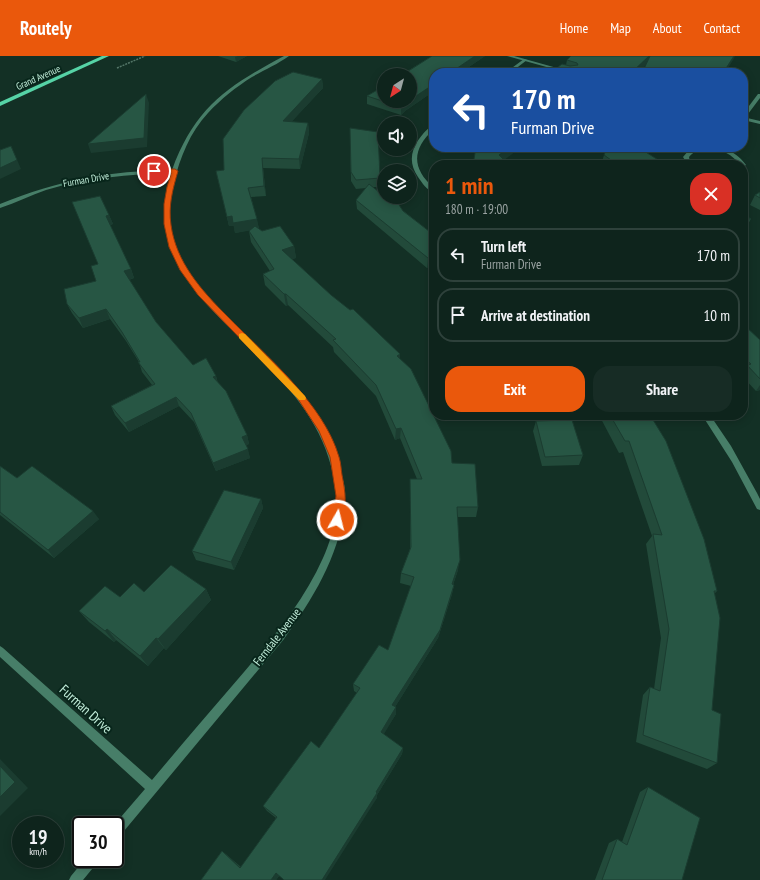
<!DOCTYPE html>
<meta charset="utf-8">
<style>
body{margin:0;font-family:"PT Sans Narrow",sans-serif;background:#172c25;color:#f1f3f6;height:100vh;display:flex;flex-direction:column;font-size:15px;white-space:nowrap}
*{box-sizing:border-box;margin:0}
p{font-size:13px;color:#9ba4a3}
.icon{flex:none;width:22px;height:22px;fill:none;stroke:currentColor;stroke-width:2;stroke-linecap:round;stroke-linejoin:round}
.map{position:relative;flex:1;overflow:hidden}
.sheet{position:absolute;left:429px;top:104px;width:319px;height:260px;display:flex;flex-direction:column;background:#0e241c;border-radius:16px;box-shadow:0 2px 10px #0003,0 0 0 1px #2e413b}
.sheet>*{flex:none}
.guide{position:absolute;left:429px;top:12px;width:319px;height:84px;border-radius:16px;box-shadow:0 2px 10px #0003,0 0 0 1px #2e413b;background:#1a4fa0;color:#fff;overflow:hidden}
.needle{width:26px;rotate:216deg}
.tools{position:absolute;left:377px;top:12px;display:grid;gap:8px}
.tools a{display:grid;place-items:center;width:40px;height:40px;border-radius:50%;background:#0e241c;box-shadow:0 2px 10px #0003,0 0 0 1px #2e413b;font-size:20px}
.speed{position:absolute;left:12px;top:760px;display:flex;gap:8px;font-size:20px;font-weight:700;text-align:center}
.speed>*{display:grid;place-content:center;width:52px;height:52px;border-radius:50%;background:#0e241c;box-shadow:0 2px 10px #0003,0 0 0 1px #2e413b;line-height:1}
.speed small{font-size:10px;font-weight:400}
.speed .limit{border:2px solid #111;border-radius:6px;background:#fff;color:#111}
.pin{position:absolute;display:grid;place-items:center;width:34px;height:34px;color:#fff;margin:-17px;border:2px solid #fff;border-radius:50%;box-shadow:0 1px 4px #0007}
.me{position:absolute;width:44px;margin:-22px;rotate:8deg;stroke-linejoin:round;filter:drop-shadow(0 0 3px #0008)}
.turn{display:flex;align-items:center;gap:14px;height:84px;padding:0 16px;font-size:18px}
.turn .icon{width:52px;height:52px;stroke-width:2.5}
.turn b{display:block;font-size:28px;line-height:34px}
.round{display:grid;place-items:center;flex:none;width:42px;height:42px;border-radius:16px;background:#172c25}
.headline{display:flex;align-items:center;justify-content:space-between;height:68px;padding:0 16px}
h1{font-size:24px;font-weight:600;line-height:30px;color:#ea580c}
.button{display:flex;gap:8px;margin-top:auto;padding:8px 16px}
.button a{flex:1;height:46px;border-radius:16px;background:#ea580c;color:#fff;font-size:16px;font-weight:600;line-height:46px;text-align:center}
.button a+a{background:#172c25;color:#f1f3f6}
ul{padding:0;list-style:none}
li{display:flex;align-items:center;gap:12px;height:54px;margin:0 8px 6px;padding:0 8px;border:2px solid #2e413b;border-radius:16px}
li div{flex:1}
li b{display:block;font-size:15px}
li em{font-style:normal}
header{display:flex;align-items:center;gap:24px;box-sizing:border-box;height:56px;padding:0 20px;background:#ea580c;color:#fff}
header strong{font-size:19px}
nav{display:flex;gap:22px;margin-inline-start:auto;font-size:14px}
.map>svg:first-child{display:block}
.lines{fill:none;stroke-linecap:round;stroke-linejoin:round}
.path{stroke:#547668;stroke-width:1.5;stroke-dasharray:2 1;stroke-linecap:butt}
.minor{fill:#477e68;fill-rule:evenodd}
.tertiary{fill:#477e68;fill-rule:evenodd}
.primary{fill:#56d3a6;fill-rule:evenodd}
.wall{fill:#224a3a}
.shaded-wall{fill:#1b3c30}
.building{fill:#275644;stroke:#1b3c30}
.route{fill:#ea580c;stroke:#983908}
.slow{fill:#f59e0b}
.labels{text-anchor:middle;stroke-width:4;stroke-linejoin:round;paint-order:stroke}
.far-street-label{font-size:10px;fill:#c0ebd8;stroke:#08261b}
.street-label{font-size:12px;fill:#c0ebd8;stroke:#08261b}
.near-street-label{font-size:14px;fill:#c0ebd8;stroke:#08261b}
</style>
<header>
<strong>Routely</strong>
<nav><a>Home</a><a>Map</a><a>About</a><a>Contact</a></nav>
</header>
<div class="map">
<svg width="760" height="824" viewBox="0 0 760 824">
<rect width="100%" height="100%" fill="#133025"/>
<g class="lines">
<!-- path -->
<path class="path" d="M117,12L145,0"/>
<!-- minor -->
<path class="minor" d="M284,0H289C278,8 264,14 252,21C236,31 221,43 208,57C190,76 180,102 174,126C172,138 169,150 170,162C173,223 236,269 276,309C303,336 328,369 338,407C341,417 346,430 345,441C343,495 314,541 284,583L119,781L115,783L114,769L145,733L0,601V590L3,592L152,724C178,693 205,661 232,630C266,590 301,551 323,502C331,485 338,458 337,438C336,429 333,419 331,410C319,363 286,327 252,294C217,259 174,222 165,171C162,153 167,134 171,117C129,118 87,122 46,134C31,139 16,147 0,152V148C59,124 109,115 172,114C195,51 228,30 284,0Z
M524,3L527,4L510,17H505Z
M758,38H760V42L745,62H743V58Z
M432,69H434V73C412,93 411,112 434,132V137C427,134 422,127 418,121C404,101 416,83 432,69Z
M696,91C717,91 732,90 746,109L743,111V109H740C729,93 703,85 689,101L690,106L694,109H688L683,101L689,94Z
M702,359H710L731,390L757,437L760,443V454L757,453L732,406Z
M85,803H99L97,807L83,824H69L71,820Z"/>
<!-- tertiary -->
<path class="tertiary" d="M507,0H514L575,17H568Z
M743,61L760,65V68L743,64Z"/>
<!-- primary -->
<path class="primary" d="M102,0H109L0,50V46Z"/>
</g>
<!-- wall -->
<path class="wall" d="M218,0H247L236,6Z
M432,0H485L460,17H434V35L405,55L401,59L367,48V40Z
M567,4H733L645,10L637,17H550L566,9Z
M322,23L323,32L291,66L308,67L309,77L300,113L263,112L266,140L251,141L259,173L262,175L294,190L296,202L292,203L331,239L400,298V303L452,407L478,451L476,461H458V514L453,529H454L452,538L438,582L395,651H396V658L383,678L403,692L402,698L377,739V742L279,820L276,824H201L222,795L227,799L241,811L276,762L267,755L263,750L319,692L357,637L354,635L353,628L388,594L411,530L400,527L401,517L410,493V423H417L400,382L395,384L376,340L334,296L333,291L288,249L286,250L265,229L263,218L270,215L251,186L249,175L250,174L235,177L234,170H229L216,115L224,114Z
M350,72L380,122V131H373L434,179V212L430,209L427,212L357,153L356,144L366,132L356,133L351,125Z
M604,99L666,109H601Z
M760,136V154L750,149L755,139Z
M743,158L751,163L745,173H743Z
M109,159L113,168L110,169L131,213L134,222L129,224L156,266L193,309L216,320L218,327L247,379L249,388L246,389L250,402L216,415L194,366L179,350L129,376L115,359L111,350L152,329L142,316L139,306L126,285L110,263L83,272L72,257L67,248L96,225L98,208Z
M743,268L760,284V334L756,335L743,321Z
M599,359H650L717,535L715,537L712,654L717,707L707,713L636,686L643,639L650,631L654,633L661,582L646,488L652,480L623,396L619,397Z
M536,365L583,399L579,409L542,410L533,375Z
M0,410L17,422L99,463L54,502L0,459Z
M261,443L263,452L234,514L196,504L192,495Z
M206,533L211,544L166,594L164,592L148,610L116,584L114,586L89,566L79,555L120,541L144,536Z
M648,731L682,824H595L609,787L617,783L622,786L640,736Z"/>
<!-- shaded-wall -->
<path class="shaded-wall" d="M238,0H247L236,6L235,1Z
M475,0H485L460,17H450Z
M649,0H650L648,7L637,17H631Z
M734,0H735L733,4L725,17H723Z
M322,23L323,32L284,74L283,65Z
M434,28V35L405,55L401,59V51L405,47L408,45H410V44Z
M146,38L149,47L147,91L91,97L88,88Z
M308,67L309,77L300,113L299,103Z
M510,91H521L498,109L499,99Z
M15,99L21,113L0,123V112Z
M262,102L263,112L266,140L264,130Z
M109,159L113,168L109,169L106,160Z
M232,160L234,170H229L227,161Z
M257,163L259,173L235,177L233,167Z
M294,190L296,202L284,205L282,194Z
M430,200V209L427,212L428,202Z
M131,213L134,222L127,224L124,215Z
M284,238H286L288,249L286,250Z
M106,253L110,263L83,272L79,262Z
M400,298V310L397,300Z
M216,320L218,329L213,321Z
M760,329V334L756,335Z
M176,341L179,350L129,376L125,367Z
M401,372L400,382L395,384L396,373Z
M247,379L249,388L244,390L242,381Z
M248,393L250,402L216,415L213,407Z
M261,443L263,452L234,514L231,506Z
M93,455L99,463L54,502L48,494Z
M460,504L458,514L450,537L452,528Z
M454,529L452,538L438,582L392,656V649Z
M206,533L211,544L166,594L158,583Z
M107,573L116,584L114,586L105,575Z
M156,582L164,592L148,610L140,600Z
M396,651V658L381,683V676Z
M403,692L402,698L377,739V742L325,824H322Z
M0,703L28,732L0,760Z
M222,795L227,799L244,815L240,812Z
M276,817L279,820L276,824H271Z"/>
<!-- building -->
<path class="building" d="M432,0H475L450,17H434V28L410,44V19H402Z
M571,0H649L631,17H550L562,8L570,10L578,9L577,7L567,4Z
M650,0H734L723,17H642Z
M293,16L322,23L283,65L308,67L299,103L262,102L264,130L248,132L257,163L233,167L232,160L227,161L216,115L224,114L223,83L244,54L275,25Z
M384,30V45H408L401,51L367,40Z
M146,38L144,82L88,88Z
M350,72L378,76L380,122L356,124L351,116Z
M11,90L17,104L0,112V94Z
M476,91H510L499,99L509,109H473Z
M607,91H638L666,109H618L604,99Z
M369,128L384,140V141L386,142L389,141H394L403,155L434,179V202L430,200L428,202L356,144Z
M760,136V142L755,139Z
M100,140L109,159L106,160L131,213L124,215L156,266L193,309L206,302L216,320L213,321L226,335L247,379L242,381L248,393L213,407L191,357L176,341L125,367L111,350L155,328L138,306H140L122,276L106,253L79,262L67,248L64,233L96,225L91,210L98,208L72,146Z
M743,158L751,163L743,162Z
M255,170L262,175L280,170L294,190L282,194L331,239L350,254L353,253L400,298L397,300L411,313L451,395L452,407L475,408L478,451H457L460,504L452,528L454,529L440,574L392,649L396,651L381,676L403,692L376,736L377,737L322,824H284L276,817L271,824H201L222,795L240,812L277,761L263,750L311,685L319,692L360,632L353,628L379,589L388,594L414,521L401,517L411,491L410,423H422L401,372L396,373L376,329L333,284L336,283L286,238H284L263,218L274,213L249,175Z
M743,268L760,284V323L747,309L751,308L743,301Z
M610,359H650L666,385L704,483L717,535H714L720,562L712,654L721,658L717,707L643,679L650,631L660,635L669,573L653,478L662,479L629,385H625Z
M572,364L583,399L545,401L536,365Z
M0,410L17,422L32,410L93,455L48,494L0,456Z
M224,434L261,443L231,506L192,495Z
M171,509L206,533L158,583L156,582L140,600L107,573L105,575L79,555L105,530L120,541L134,527L144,536Z
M0,710L15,726L0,741Z
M648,731L700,762L682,824H602L617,783L627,789Z"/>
<!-- route -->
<path class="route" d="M154,113H175L178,115C173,132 168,150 171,169C176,206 201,234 227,260C265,299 324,348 339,401C341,407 341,413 342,419C345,434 348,453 341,467H334L332,464L336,440L330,401L319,375L296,340L198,239L180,214L169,191L164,168V148L167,131L171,117L151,116V114Z"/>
<!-- slow -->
<path class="slow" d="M242,277L245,278L305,340L306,342L305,344H299L239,282V278Z"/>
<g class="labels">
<!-- far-street labels -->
<g class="far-street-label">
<text transform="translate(38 21) rotate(-24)" y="4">Grand Avenue</text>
<text transform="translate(86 123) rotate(-10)" y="4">Furman Drive</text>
</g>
<!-- street labels -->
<g class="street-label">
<text transform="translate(277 581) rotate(-52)" y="4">Ferndale Avenue</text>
</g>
<!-- near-street labels -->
<g class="near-street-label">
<text transform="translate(86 653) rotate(42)" y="5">Furman Drive</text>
</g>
</g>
</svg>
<div class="tools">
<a><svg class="needle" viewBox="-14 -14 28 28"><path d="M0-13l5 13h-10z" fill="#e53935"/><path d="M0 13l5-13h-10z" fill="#9ba4a3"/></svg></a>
<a><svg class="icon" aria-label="sound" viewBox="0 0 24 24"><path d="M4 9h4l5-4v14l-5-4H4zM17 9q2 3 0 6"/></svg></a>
<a><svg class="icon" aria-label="layers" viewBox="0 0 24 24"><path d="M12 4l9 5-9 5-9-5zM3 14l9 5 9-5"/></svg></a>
</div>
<div class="speed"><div>19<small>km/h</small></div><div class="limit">30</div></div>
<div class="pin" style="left:154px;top:115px;background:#d93025"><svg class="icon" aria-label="arrive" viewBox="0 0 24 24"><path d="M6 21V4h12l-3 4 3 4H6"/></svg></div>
<svg class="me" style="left:337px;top:464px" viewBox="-20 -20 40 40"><circle r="17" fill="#ea580c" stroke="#fff" stroke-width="3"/><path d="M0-11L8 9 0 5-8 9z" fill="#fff"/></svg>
<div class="guide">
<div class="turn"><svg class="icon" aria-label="left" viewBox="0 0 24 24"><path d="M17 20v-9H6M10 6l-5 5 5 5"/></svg><div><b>170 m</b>Furman Drive</div></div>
</div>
<section class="sheet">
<div class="headline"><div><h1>1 min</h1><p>180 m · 19:00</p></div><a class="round" style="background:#d93025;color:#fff"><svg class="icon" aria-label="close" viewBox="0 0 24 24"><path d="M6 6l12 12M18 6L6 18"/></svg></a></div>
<ul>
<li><svg class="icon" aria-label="left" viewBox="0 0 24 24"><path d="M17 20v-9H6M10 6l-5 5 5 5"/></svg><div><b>Turn left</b><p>Furman Drive</p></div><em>170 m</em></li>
<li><svg class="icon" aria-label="arrive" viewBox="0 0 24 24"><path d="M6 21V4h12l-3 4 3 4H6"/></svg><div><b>Arrive at destination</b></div><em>10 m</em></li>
</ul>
<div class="button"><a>Exit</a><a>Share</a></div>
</section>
</div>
